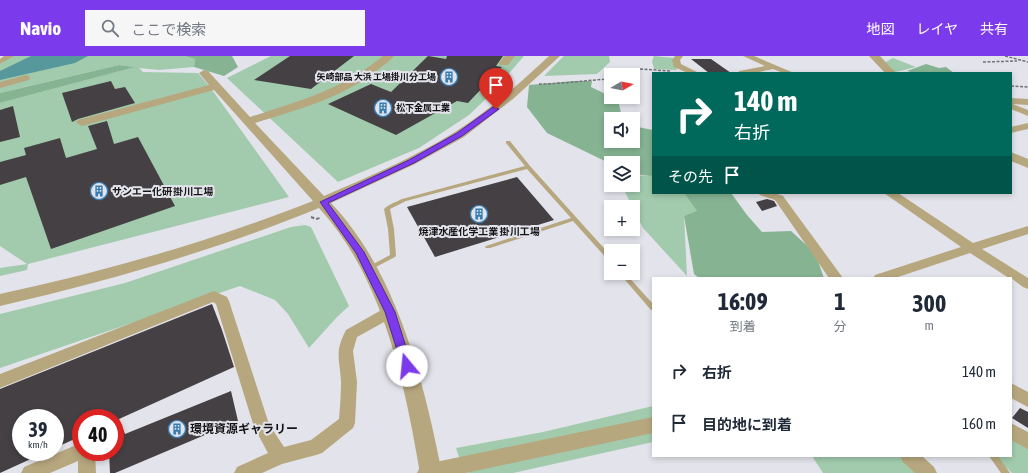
<!DOCTYPE html>
<html lang="ja">
<meta charset="utf-8">
<style>
body{margin:0;font-family:"Asap Condensed","Noto Sans JP",sans-serif;background:#f6f6f7;color:#1f2937;height:100vh;display:flex;flex-direction:column;font-size:15px;white-space:nowrap}
*{box-sizing:border-box;margin:0}
p{font-size:13px;color:#747a83}
.icon{flex:none;width:22px;height:22px;fill:none;stroke:currentColor;stroke-width:2;stroke-linecap:round;stroke-linejoin:round}
.map{position:relative;flex:1;overflow:hidden}
.details{position:absolute;left:652px;top:221px;width:360px;height:180px;display:flex;flex-direction:column;background:#fff;border-radius:0px;box-shadow:0 2px 6px #0003}
.details>*{flex:none}
.hud{position:absolute;left:652px;top:16px;width:360px;height:122px;border-radius:0px;box-shadow:0 2px 6px #0003;background:#00695c;color:#fff;overflow:hidden}
.needle{width:26px;rotate:80deg}
.fabs{position:absolute;left:604px;top:12px;display:grid;gap:8px}
.fabs a{display:grid;place-items:center;width:36px;height:36px;border-radius:0px;background:#fff;box-shadow:0 2px 6px #0003;font-size:20px}
.speed{position:absolute;left:12px;top:353px;display:flex;gap:8px;font-size:20px;font-weight:700;text-align:center}
.speed>*{display:grid;place-content:center;width:52px;height:52px;border-radius:50%;background:#fff;box-shadow:0 2px 6px #0003;line-height:1}
.speed small{font-size:10px;font-weight:400}
.speed .limit{border:6px solid #d22;background:#fff;color:#111}
.pin{position:absolute;display:grid;place-items:center;width:34px;height:34px;color:#fff;margin:-41px -17px;border-radius:50% 50% 50% 0;rotate:-45deg;box-shadow:0 0 4px #0007}
.pin .icon{rotate:45deg}
.me{position:absolute;width:44px;margin:-22px;rotate:343deg;stroke-linejoin:round;filter:drop-shadow(0 0 3px #0008)}
.turn{display:flex;align-items:center;gap:14px;height:84px;padding:0 16px;font-size:18px}
.turn .icon{width:52px;height:52px;stroke-width:2.5}
.turn b{display:block;font-size:28px;line-height:34px}
.then{display:flex;align-items:center;height:38px;padding:0 16px;background:#0003;gap:8px;font-size:15px}
.eta{display:flex;justify-content:space-evenly;align-items:center;height:68px;text-align:center}
.eta b{font-size:24px;font-weight:700;line-height:28px}
ul{padding:0;list-style:none}
li{display:flex;align-items:center;gap:12px;height:52px;padding:0 16px}
li div{flex:1}
li b{display:block;font-size:15px}
li em{font-style:normal}
header{display:flex;align-items:center;gap:24px;box-sizing:border-box;height:56px;padding:0 20px;background:#7c3aed;color:#fff}
header strong{font-size:19px}
nav{display:flex;gap:22px;margin-inline-start:auto;font-size:14px}
.search{width:280px;height:36px;background:#f6f6f7;display:flex;align-items:center;gap:10px;box-sizing:border-box;padding:0 14px;border-radius:0px;color:#747a83;font-size:15px}
.map>svg:first-child{display:block}
.green{fill:#a2cbad}
.forest{fill:#86b493}
.water{fill:#56989c}
.building{fill:#454044}
.lines{fill:none;stroke-linecap:round;stroke-linejoin:round}
.path-far1{stroke:#727277;stroke-width:1.5;stroke-dasharray:3 1.5;stroke-linecap:butt}
.path{stroke:#727277;stroke-width:2;stroke-dasharray:3.5 2;stroke-linecap:butt}
.service{fill:#b7a77f;fill-rule:evenodd}
.minor{fill:#b7a77f;fill-rule:evenodd}
.tertiary{fill:#b7a77f;fill-rule:evenodd}
.route{fill:#7c3aed;stroke:#51269a}
.labels{text-anchor:middle;stroke-width:4;stroke-linejoin:round;paint-order:stroke}
.far-poi-label{font-size:9px;font-weight:bold;fill:#151517;stroke:#e3e3eb;text-anchor:end}
.poi-label{font-size:10px;font-weight:bold;fill:#151517;stroke:#e3e3eb;text-anchor:start}
.near-poi-label{font-size:12px;font-weight:bold;fill:#151517;stroke:#e3e3eb;text-anchor:start}
</style>
<header>
<strong>Navio</strong>
<div class="search"><svg class="icon" aria-label="search" viewBox="0 0 24 24"><circle cx="10" cy="10" r="6"/><path d="M15 15l6 6"/></svg>ここで検索</div>
<nav><a>地図</a><a>レイヤ</a><a>共有</a></nav>
</header>
<div class="map">
<svg width="1028" height="417" viewBox="0 0 1028 417">
<rect width="100%" height="100%" fill="#e3e3eb"/>
<!-- green -->
<path class="green" d="M12,0H184L195,3L194,11L159,14L139,12L143,16L198,17L210,31L289,141L28,208L27,214L0,220V212L27,208L0,190V47L134,11L119,9L0,37V8Z
M271,0H524L492,37L469,59L419,92L338,126L227,22Z
M564,0H609L610,6L597,18L544,20Z
M654,0L674,2L677,14L654,13L652,5Z
M893,2L916,11L891,17L882,8Z
M653,119V137H684L698,156L684,160L687,220L643,172L622,130L633,129V120Z
M305,169L311,171L349,250L337,261L309,292L288,258L275,244L240,230L0,312V258L125,227L291,171Z
M653,350V386L513,417H469L463,413L456,392L543,376Z
M1011,377L1028,386V417H1012L994,400H1011Z
M812,400H904L922,417H823Z"/>
<!-- forest -->
<path class="forest" d="M184,0H232L238,11L224,20L194,11L195,3Z
M926,8L939,12L946,11L954,17H915L907,15Z
M119,9L135,11L0,47V37Z
M573,25H592L591,31L618,44L622,61L625,63H611V85H633V68L638,71L653,74V120L633,118V107L611,108L547,77L527,51L529,29Z
M684,137H731L747,159L762,176L791,175L815,197L824,222H699L694,218L684,160L697,155Z"/>
<!-- water -->
<path class="water" d="M31,0H88L75,7L0,24V15Z"/>
<!-- building -->
<path class="building" d="M290,0H354L311,33L254,24Z
M428,0L446,3L447,0H503L496,10L502,11L468,47L457,45L396,79L328,48L371,28L391,36Z
M691,3H711L731,17H709Z
M111,25L115,33L125,31L135,47L78,63L72,66L62,37Z
M13,50L20,81L0,86V54Z
M107,65L114,88L138,81L175,150L51,193L26,121L0,129V106L26,99L24,92L60,82L66,102L97,93L88,70Z
M517,121L554,164L435,201L407,151Z
M767,143L774,145L777,150L762,155L756,146Z
M212,248L222,274L234,311L119,363L125,378L231,335L238,365L115,417H110L109,396H115V362H81V380L55,392V362H21V396H46L0,417V333Z
M1020,352L1028,356V372L1012,362Z"/>
<g class="lines">
<!-- path-far1 -->
<path class="path-far1" d="M1005,0L1028,6
M983,6L1017,5
M623,19L641,13L670,15
M539,28C563,28 587,24 611,23
M1011,30L1028,31"/>
<!-- path -->
<path class="path" d="M311,161L316,163L320,162"/>
<!-- service -->
<path class="service" d="M506,85H510L530,110L611,200V206L609,205L573,165L490,192H486L485,191L486,190L571,162L527,113L406,145L390,153L394,173L396,200L395,201L372,213H368L367,212L368,211L390,199L388,173L384,153C389,148 396,146 402,143L525,110L506,87Z
M619,217H625L653,248V254H651Z
M989,400H998L1010,417H1001Z"/>
<!-- minor -->
<path class="minor" d="M4,0H14L0,8V3Z
M675,0H683L680,4L681,8L699,17H688L674,11L672,4Z
M743,0H754L794,17H783L773,13L754,17H738L739,15L765,10Z
M26,19L29,20L30,22L29,24L0,32V26Z
M1011,42L1028,43V49L1013,48L1028,54V60L1011,53Z
M1028,67V73L1011,77V71Z
M758,137H775L783,140L843,222H829L775,144L760,139Z
M884,137H898L973,187L1028,170V178L982,193L1028,222V233L1023,231L1011,222H1009L970,197L895,222H873L875,219L961,191Z
M214,235L227,241L229,245L269,368L284,391L311,384L339,363C340,351 341,338 341,326C340,303 334,297 346,274L385,252L390,251L395,252L397,256L395,260L357,281L353,295L357,326L355,367L353,372L322,397L316,399L282,408L262,417H234L237,411L268,397L254,371L216,248L213,246L0,332V318Z
M1011,327L1028,336V351L1011,342Z
M653,361V377L466,417H417L420,411L426,408Z
M1011,367L1028,376V393L1011,384Z
M81,387V396H95L96,417H78V405L50,417H21L24,411Z
M900,400H922L934,411L937,417H915L903,406Z"/>
<!-- tertiary -->
<path class="tertiary" d="M383,0H394C389,6 381,11 375,16C339,43 297,54 255,67L324,140C368,121 413,102 455,76C489,55 520,27 549,0H560L513,43L464,81L415,108L331,147C397,216 424,326 442,417H420C405,328 383,221 319,152C216,194 109,225 0,250V238C107,215 211,185 313,145L214,34L82,70L78,68L76,66L78,64L209,29L199,17L204,14L208,15L250,61C300,45 341,34 383,0Z
M505,0H515L508,9H500L499,7Z
M869,0H880L896,17H885Z
M1011,96L1028,103V112L1011,105Z"/>
</g>
<!-- route -->
<path class="route" d="M493,51L499,53L462,80L414,107L328,147L364,196L395,256L412,310L411,313L407,314L403,313L385,256L356,197L320,146L409,104L457,77Z"/>
<!-- icons -->
<defs>
<symbol id="building-ring" viewBox="-11 -11 22 22"><circle r="9.5" fill="#e3e3eb" stroke="#357db2" stroke-width="1.5"/><path d="M-4-6H4V6H1V3H-1V6H-4ZM-2.5-4.3h1.7v1.8h-1.7ZM.8-4.3h1.7v1.8H.8ZM-2.5-1h1.7V.8h-1.7ZM.8-1h1.7V.8H.8Z" fill="#357db2"/></symbol>
</defs>
<g fill-rule="evenodd">
<use href="#building-ring" x="439" y="11" width="20" height="20"/>
<use href="#building-ring" x="373" y="42" width="20" height="20"/>
<use href="#building-ring" x="89" y="125" width="20" height="20"/>
<use href="#building-ring" x="469" y="148" width="20" height="20"/>
<use href="#building-ring" x="167" y="363" width="20" height="20"/>
</g>
<g class="labels">
<!-- far-poi labels -->
<g class="far-poi-label">
<text x="436" y="24">矢崎部品 大浜 工場掛川分工場</text>
<text x="396" y="55" text-anchor="start">松下金属工業</text>
</g>
<!-- poi labels -->
<g class="poi-label">
<text x="112" y="139">サンエー化研 掛川工場</text>
<text x="479" y="179" text-anchor="middle">焼津水産化学工業 掛川工場</text>
</g>
<!-- near-poi labels -->
<g class="near-poi-label">
<text x="190" y="377">環境資源ギャラリー</text>
</g>
</g>
</svg>
<div class="fabs">
<a><svg class="needle" viewBox="-14 -14 28 28"><path d="M0-13l5 13h-10z" fill="#e53935"/><path d="M0 13l5-13h-10z" fill="#747a83"/></svg></a>
<a><svg class="icon" aria-label="sound" viewBox="0 0 24 24"><path d="M4 9h4l5-4v14l-5-4H4zM17 9q2 3 0 6"/></svg></a>
<a><svg class="icon" aria-label="layers" viewBox="0 0 24 24"><path d="M12 4l9 5-9 5-9-5zM3 14l9 5 9-5"/></svg></a>
<a>+</a>
<a>−</a>
</div>
<div class="speed"><div>39<small>km/h</small></div><div class="limit">40</div></div>
<div class="pin" style="left:496px;top:53px;background:#d93025"><svg class="icon" aria-label="arrive" viewBox="0 0 24 24"><path d="M6 21V4h12l-3 4 3 4H6"/></svg></div>
<svg class="me" style="left:407px;top:310px" viewBox="-20 -20 40 40"><circle r="19" fill="#fff"/><path d="M0-13L10 11 0 6-10 11z" fill="#7c3aed"/></svg>
<div class="hud">
<div class="turn"><svg class="icon" aria-label="right" viewBox="0 0 24 24"><path d="M7 20v-9h11M14 6l5 5-5 5"/></svg><div><b>140 m</b>右折</div></div>
<div class="then">その先<svg class="icon" aria-label="arrive" viewBox="0 0 24 24"><path d="M6 21V4h12l-3 4 3 4H6"/></svg></div>
</div>
<section class="details">
<div class="eta">
<div><b>16:09</b><p>到着</p></div>
<div><b>1</b><p>分</p></div>
<div><b>300</b><p>m</p></div>
</div>
<ul>
<li><svg class="icon" aria-label="right" viewBox="0 0 24 24"><path d="M7 20v-9h11M14 6l5 5-5 5"/></svg><div><b>右折</b></div><em>140 m</em></li>
<li><svg class="icon" aria-label="arrive" viewBox="0 0 24 24"><path d="M6 21V4h12l-3 4 3 4H6"/></svg><div><b>目的地に到着</b></div><em>160 m</em></li>
</ul>
</section>
</div>
